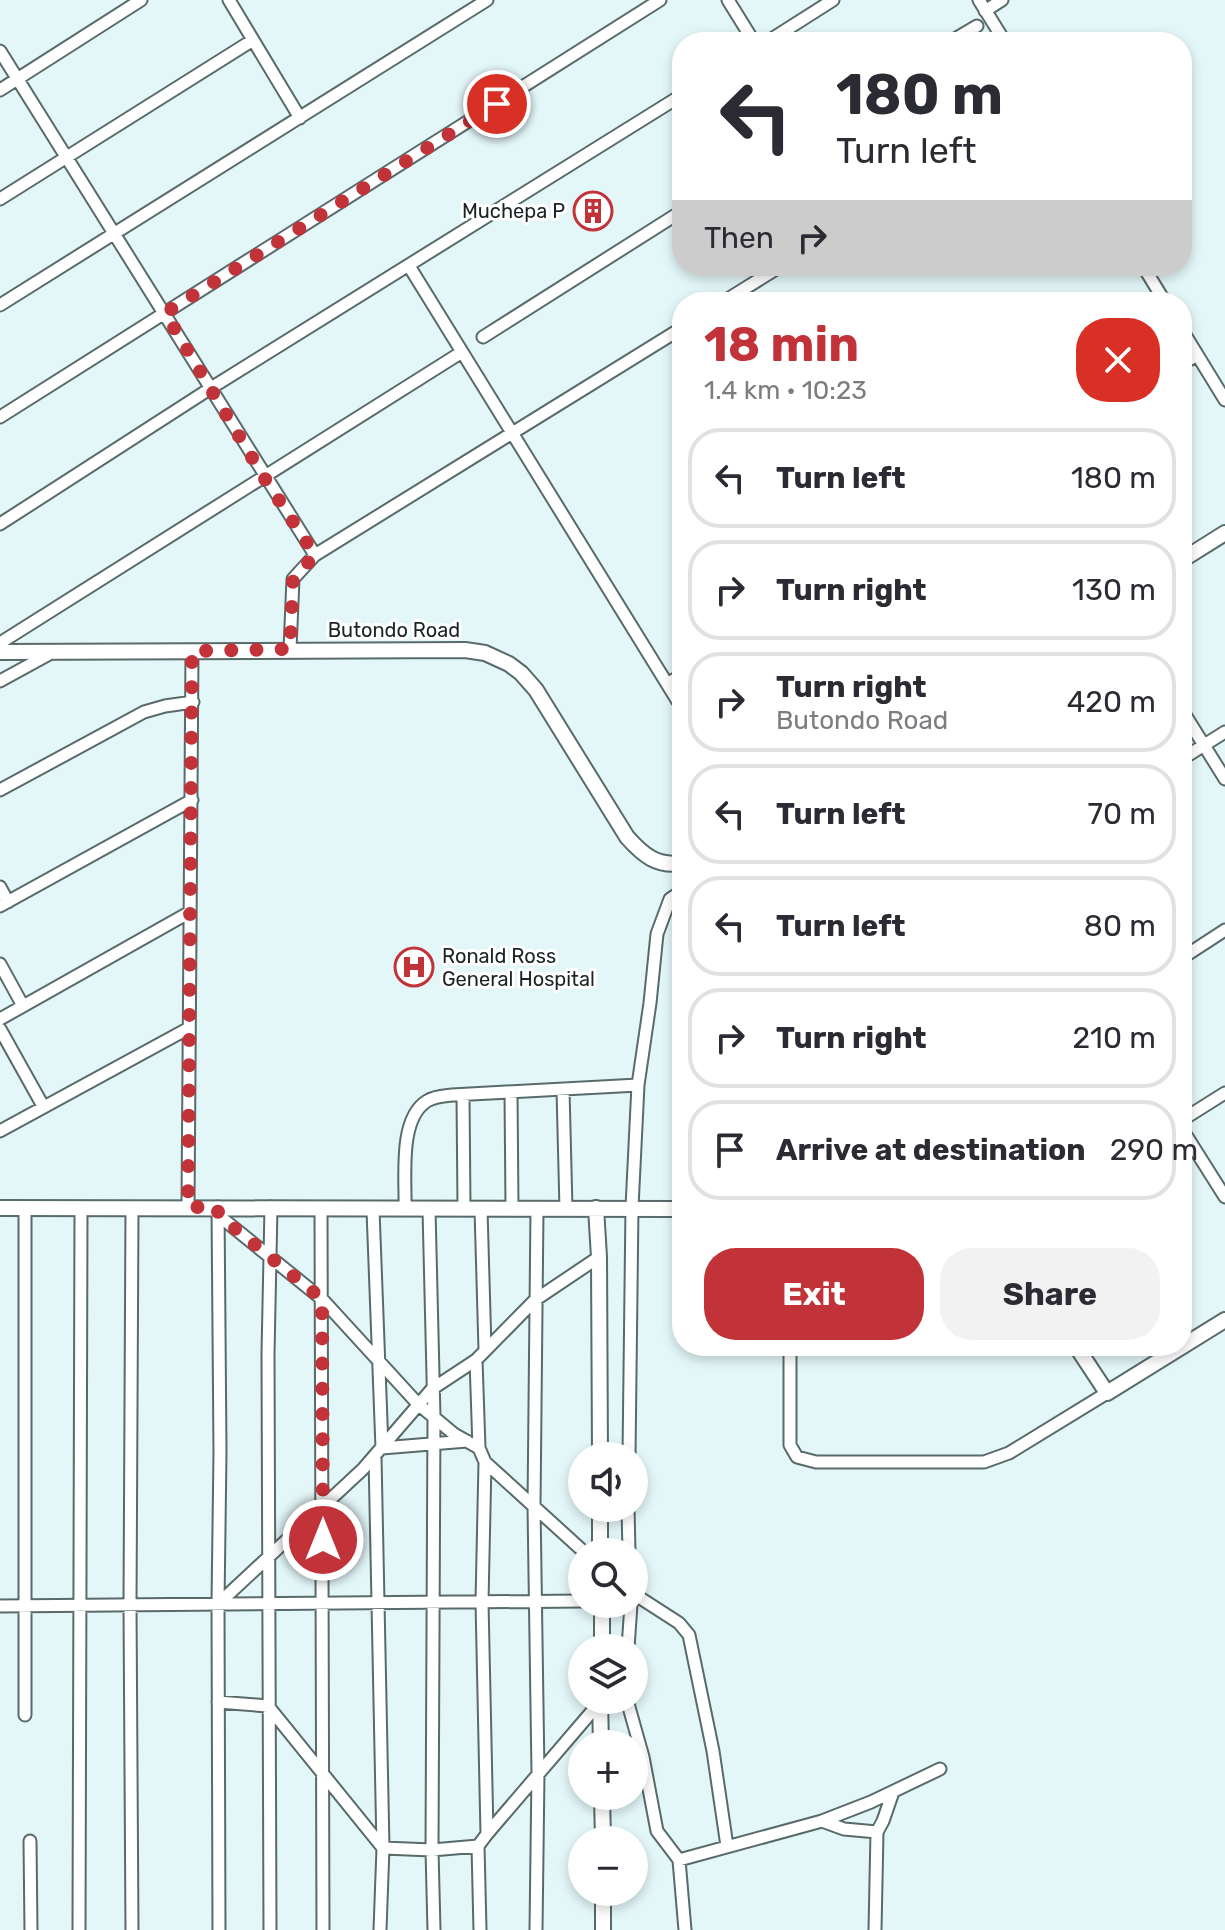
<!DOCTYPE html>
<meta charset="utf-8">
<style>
body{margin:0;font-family:Rubik,sans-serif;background:#f2f2f3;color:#2b2b33;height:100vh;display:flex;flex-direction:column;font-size:30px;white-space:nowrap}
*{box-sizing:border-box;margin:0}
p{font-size:26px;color:#7c7c81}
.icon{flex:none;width:44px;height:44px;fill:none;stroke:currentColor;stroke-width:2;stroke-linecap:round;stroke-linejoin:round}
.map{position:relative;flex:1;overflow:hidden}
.panel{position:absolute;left:672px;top:292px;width:520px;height:1064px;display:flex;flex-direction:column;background:#fff;border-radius:32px;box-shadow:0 4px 12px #0003}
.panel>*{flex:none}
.guide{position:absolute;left:672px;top:32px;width:520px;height:244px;border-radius:32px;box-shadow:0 4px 12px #0003;background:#fff;color:#2b2b33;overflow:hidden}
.controls{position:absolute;left:568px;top:1442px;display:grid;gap:16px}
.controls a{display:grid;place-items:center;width:80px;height:80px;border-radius:50%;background:#fff;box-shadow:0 4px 12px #0003;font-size:40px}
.pin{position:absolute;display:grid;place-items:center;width:68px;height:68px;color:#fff;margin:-34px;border:4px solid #fff;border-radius:50%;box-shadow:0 2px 8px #0007}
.me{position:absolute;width:88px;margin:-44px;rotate:0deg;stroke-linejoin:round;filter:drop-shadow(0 0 6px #0008)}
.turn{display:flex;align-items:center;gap:28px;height:168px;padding:0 32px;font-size:36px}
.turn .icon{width:104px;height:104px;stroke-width:2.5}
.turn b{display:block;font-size:56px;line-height:68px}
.then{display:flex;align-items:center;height:76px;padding:0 32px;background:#0003;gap:16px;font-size:30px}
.round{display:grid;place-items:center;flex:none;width:84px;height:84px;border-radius:32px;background:#f2f2f3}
.overview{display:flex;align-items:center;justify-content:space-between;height:136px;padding:0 32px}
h1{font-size:48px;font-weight:700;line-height:60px;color:#c23239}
.cta{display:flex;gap:16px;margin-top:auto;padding:16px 32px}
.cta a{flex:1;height:92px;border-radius:32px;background:#c23239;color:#fff;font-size:32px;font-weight:700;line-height:92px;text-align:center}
.cta a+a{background:#f2f2f3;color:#2b2b33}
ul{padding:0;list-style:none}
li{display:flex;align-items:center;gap:24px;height:100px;margin:0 16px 12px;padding:0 16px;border:4px solid #e1e1e2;border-radius:32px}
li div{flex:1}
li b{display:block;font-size:30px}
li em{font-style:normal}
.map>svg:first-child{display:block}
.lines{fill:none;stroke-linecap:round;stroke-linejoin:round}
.minor-casing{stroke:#596a6b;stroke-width:15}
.tertiary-casing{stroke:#596a6b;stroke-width:18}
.minor{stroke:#fff;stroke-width:11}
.tertiary{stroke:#fff;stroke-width:14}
.route{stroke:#c23239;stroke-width:14;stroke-dasharray:0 25.2}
.labels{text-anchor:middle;stroke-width:6;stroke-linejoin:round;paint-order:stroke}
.poi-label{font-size:20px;fill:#1c2324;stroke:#fff;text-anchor:end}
.street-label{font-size:20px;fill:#1c2324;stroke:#fff}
</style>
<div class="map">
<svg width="1225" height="1930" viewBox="0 0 1225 1930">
<rect width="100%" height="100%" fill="#e3f6f8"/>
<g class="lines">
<defs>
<path id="minor" d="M229,0L300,118
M728,0L754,42
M979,0L1005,42
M985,11L1002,0
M767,42L833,0
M950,42L977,26
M0,51L315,555
M0,90L141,0
M0,199L253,40
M409,266L682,708
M1143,266L1165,302
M723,302L781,266
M0,305L487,0
M1182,330L1225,400
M483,337L682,211
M1182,364L1197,355
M0,417L660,0
M0,524L211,388L682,95
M0,643L462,352
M290,649L293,579L315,555L682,328
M0,681L53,652
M667,684L682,675
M1182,710L1225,779
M1182,759L1225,732
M0,790L144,712L165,706L193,702
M0,887L8,902
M0,906L192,800
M1182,958L1225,930
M0,964L23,1006
M0,1019L190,912
M0,1029L43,1106
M563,1090L566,1209
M511,1092L512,1208
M463,1095L464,1208
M1182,1120L1225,1093
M1182,1129L1225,1197
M0,1131L189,1028
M188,1207L192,651
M218,1207L220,1452L218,1604L219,1930
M321,1209L323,1930
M405,1209C406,1179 398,1119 427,1101C435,1096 444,1096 452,1095L638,1085
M429,1209L434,1417L432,1850L434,1930
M481,1209L485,1350
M373,1210L382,1448
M218,1215L322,1299L418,1404L454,1434L479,1448L485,1462L584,1552
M790,1346V1445L797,1457L816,1462H984L1009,1453L1107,1393
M476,1360L479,1448
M382,1448L467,1441
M375,1456L383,1848L380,1930
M629,1456L632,1207L638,1085L650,1003L657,934L670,899L682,891
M628,1508L629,1552
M634,1594L679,1623L689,1635L713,1751L727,1846
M218,1604L363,1469L432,1389L476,1360L535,1300L599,1257
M0,1606L582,1601
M628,1648L631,1604
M627,1700L643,1757L657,1831L679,1860L822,1821L844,1829L877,1832
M218,1702L268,1706L383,1848L432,1850L478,1846L480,1930
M25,1715V1208
M822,1821L871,1802L940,1769
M487,1834L600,1702
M30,1841L31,1930
M478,1846L487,1834L482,1602L485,1462
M679,1860L685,1930
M79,1930L81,1210
M132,1930L130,1605L132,1210
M270,1930L268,1354L271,1207
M536,1930L538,1773L534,1506L537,1209
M875,1930L877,1832L883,1821L893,1792"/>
<path id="tertiary" d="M1182,560L1225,533
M0,652L465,650L485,653L509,664L521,673L536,690L627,837C643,855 657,867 682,863
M0,1208L682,1209
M596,1208L599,1257L600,1456
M1076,1346L1107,1393L1225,1320
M600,1508V1552
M602,1648V1604
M600,1700L601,1744
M602,1796L603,1840
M603,1930V1892"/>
</defs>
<!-- minor casing -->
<use href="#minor" class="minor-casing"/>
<!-- tertiary casing -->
<use href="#tertiary" class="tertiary-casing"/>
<!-- minor -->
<use href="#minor" class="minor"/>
<!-- tertiary -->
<use href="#tertiary" class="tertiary"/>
</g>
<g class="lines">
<!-- route -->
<path class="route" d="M323,1540L322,1299L218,1215V1207H188L192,651L290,649L293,579L315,555L263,476L165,313L497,104"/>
</g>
<!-- icons -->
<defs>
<symbol id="building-ring" viewBox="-11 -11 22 22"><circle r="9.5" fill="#fff" stroke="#c23239" stroke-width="1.5"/><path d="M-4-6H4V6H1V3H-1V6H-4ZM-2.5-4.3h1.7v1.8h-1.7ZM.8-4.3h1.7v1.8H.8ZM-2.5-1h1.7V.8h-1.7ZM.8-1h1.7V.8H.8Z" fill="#c23239"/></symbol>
<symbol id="hospital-ring" viewBox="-11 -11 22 22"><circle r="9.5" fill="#fff" stroke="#c23239" stroke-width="1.5"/><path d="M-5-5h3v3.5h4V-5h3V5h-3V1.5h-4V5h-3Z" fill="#c23239"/></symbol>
</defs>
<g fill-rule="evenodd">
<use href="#building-ring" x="571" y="189" width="44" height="44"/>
<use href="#hospital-ring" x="392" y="945" width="44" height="44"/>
</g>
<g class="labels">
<!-- poi labels -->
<g class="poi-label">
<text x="565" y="218">Muchepa P</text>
<text x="442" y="963" text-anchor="start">Ronald Ross<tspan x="442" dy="23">General Hospital</tspan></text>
</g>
<!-- street labels -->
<g class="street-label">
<text x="394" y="637">Butondo Road</text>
</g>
</g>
</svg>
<div class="controls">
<a><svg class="icon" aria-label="sound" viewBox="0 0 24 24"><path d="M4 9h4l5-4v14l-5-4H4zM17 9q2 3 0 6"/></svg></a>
<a><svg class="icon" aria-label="search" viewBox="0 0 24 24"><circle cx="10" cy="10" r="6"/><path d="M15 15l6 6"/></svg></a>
<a><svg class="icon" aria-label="layers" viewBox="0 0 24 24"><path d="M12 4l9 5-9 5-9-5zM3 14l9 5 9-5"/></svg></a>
<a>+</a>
<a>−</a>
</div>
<div class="pin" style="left:497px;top:104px;background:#d93025"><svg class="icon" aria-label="arrive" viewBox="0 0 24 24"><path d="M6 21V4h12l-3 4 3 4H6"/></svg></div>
<svg class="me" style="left:323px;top:1540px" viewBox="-20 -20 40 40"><circle r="17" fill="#c23239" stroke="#fff" stroke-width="3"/><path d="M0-11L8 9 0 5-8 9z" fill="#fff"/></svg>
<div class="guide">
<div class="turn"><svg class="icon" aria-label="left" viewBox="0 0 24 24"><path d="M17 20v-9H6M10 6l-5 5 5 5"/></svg><div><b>180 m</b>Turn left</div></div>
<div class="then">Then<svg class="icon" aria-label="right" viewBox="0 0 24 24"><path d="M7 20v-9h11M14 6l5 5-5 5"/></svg></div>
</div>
<section class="panel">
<div class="overview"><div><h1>18 min</h1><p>1.4 km · 10:23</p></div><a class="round" style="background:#d93025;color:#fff"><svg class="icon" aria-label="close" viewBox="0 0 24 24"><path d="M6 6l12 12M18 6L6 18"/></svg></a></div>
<ul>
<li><svg class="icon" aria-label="left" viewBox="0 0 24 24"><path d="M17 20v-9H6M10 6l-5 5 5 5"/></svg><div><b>Turn left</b></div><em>180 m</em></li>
<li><svg class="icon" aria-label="right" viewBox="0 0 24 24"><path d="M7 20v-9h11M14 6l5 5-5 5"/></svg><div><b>Turn right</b></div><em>130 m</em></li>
<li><svg class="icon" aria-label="right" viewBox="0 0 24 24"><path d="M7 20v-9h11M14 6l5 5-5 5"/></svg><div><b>Turn right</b><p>Butondo Road</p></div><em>420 m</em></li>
<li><svg class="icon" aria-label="left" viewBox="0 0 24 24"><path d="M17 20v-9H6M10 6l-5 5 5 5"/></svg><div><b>Turn left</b></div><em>70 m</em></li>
<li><svg class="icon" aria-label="left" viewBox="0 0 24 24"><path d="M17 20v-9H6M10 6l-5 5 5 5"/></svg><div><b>Turn left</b></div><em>80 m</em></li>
<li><svg class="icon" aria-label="right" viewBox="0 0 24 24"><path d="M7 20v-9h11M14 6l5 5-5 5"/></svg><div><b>Turn right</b></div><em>210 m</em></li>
<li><svg class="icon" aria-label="arrive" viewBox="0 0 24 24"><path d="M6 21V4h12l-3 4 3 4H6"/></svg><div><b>Arrive at destination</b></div><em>290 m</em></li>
</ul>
<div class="cta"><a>Exit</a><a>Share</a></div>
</section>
</div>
